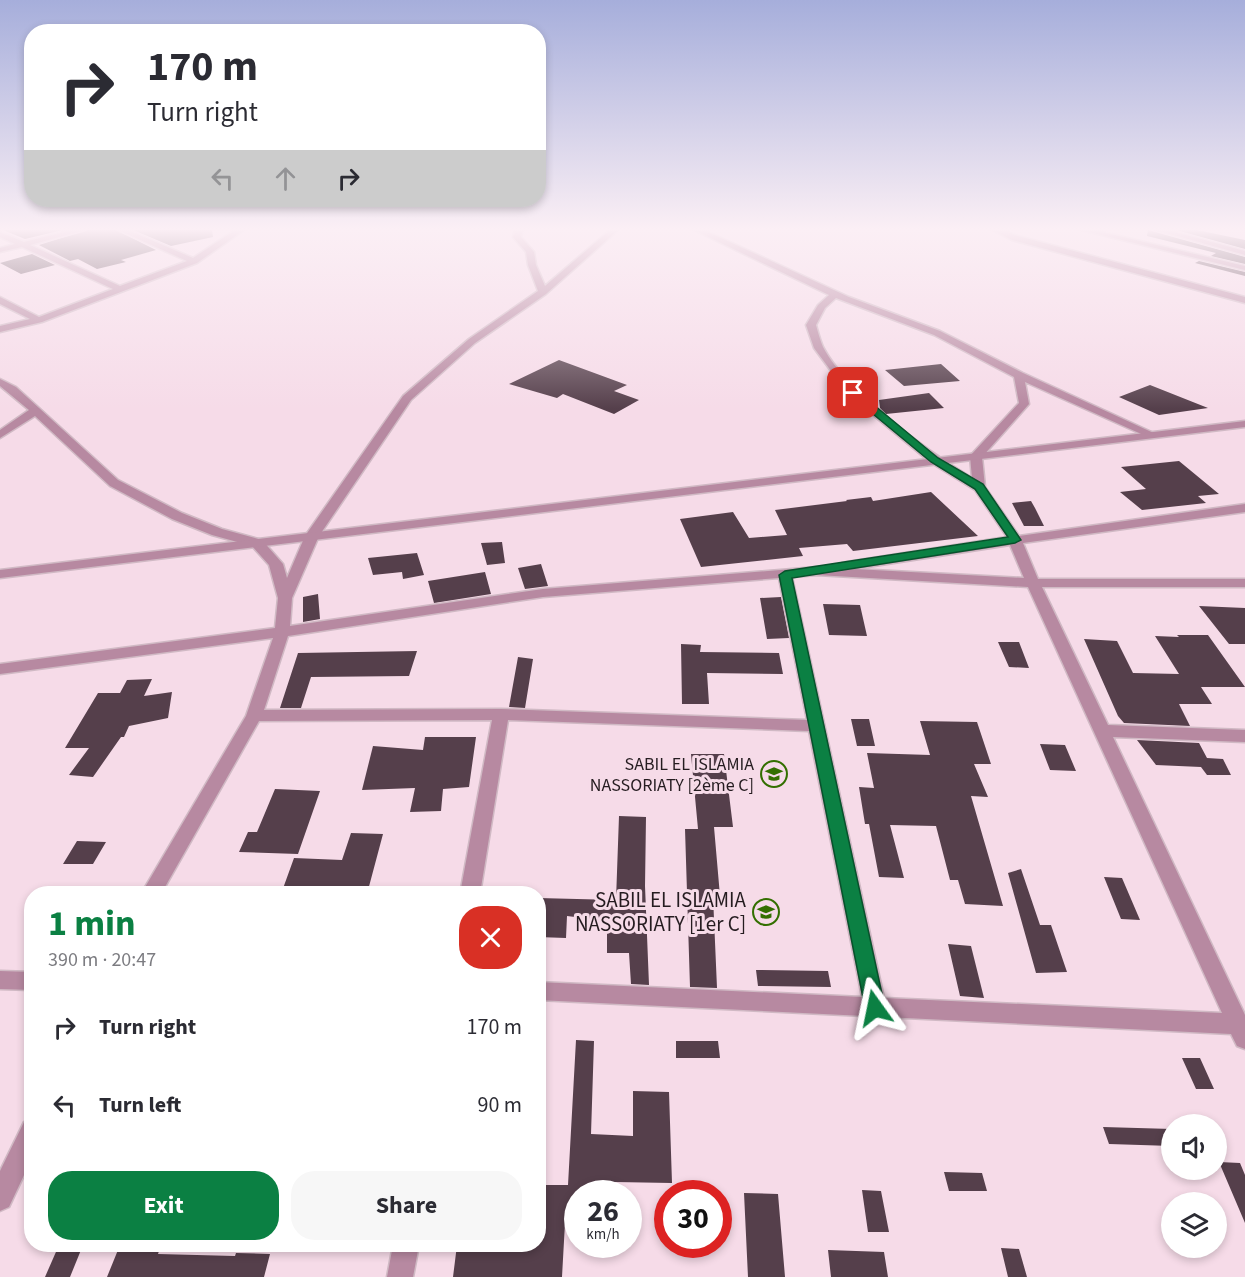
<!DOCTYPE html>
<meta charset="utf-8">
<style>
body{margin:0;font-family:"Source Sans 3",sans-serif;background:#f7f7f7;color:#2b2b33;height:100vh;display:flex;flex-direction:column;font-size:22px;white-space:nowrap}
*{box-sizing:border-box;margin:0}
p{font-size:20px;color:#7c7c81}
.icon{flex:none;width:33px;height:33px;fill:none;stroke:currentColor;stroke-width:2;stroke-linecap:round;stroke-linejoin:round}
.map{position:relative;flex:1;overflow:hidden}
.details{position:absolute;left:24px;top:886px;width:522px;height:366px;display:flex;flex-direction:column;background:#fff;border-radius:24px;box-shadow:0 3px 9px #0003}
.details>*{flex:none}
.banner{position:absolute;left:24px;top:24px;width:522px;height:183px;border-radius:24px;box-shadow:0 3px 9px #0003;background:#fff;color:#2b2b33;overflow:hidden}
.fabs{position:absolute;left:1161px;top:1114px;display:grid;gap:12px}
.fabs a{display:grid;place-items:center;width:66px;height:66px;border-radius:50%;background:#fff;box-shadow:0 3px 9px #0003;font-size:30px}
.speed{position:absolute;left:564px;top:1180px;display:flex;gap:12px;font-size:30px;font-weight:700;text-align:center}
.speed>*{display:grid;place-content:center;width:78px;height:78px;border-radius:50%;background:#fff;box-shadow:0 3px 9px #0003;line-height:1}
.speed small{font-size:15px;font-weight:400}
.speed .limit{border:9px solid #d22;background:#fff;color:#111}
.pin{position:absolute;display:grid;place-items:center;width:51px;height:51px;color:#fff;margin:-26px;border-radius:12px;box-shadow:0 3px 9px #0006}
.me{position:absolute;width:66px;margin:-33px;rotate:348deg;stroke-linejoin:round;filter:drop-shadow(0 0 4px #0008)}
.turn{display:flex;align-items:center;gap:21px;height:126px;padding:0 24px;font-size:27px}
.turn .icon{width:78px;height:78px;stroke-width:2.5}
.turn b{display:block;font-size:42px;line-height:51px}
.lanes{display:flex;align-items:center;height:57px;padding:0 24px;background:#0003;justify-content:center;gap:30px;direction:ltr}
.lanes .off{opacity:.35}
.round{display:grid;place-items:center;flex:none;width:63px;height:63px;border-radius:24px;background:#f7f7f7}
.overview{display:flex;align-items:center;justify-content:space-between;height:102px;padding:0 24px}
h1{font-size:36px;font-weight:700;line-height:45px;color:#0b8043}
.cta{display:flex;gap:12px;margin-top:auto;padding:12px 24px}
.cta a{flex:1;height:69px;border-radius:24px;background:#0b8043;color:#fff;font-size:24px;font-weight:700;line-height:69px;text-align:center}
.cta a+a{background:#f7f7f7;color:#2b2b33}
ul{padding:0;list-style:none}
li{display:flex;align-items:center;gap:18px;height:78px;padding:0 24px}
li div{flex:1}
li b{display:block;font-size:22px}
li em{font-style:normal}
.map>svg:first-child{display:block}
.building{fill:#553f4b}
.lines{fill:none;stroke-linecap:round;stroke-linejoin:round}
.minor-casing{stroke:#d0b9c4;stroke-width:3}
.tertiary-casing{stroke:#d0b9c4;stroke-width:3}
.minor{fill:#b789a1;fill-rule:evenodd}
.tertiary{fill:#b789a1;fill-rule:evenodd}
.route{fill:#0b8043;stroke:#07532c;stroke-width:1.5}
.labels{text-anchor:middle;stroke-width:6;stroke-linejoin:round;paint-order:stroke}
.poi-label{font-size:18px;fill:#251c20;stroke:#f6dbe8;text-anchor:end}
.near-poi-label{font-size:21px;fill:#251c20;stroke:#f6dbe8;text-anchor:end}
</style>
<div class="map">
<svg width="1245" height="1277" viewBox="0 0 1245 1277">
<rect width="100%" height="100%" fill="#f6dbe8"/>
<!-- building -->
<path class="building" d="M3,230H63L25,239Z
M87,230H116L156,250L121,260L126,262L97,269L78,259L70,261L39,245Z
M133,230H212L213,237L171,246Z
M1148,230L1245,257V264L1211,256L1216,253L1147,236Z
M1176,230H1197L1245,240V249Z
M32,254L55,265L21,274L0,263Z
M1199,261L1245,272V276L1195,263Z
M559,360L627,385L614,391L639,400L614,414L563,394L557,398L509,384Z
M941,364L960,381L904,386L885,370Z
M1150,385L1208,408L1159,415L1119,397Z
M929,393L944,408L886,414L880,408L879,400Z
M1179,461L1219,494L1198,496L1206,503L1142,510L1120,492L1146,489L1121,467Z
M931,492L978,536L853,551L847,544L799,548L803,556L701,567L680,519L733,512L749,538L787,535L775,510L847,501L846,500L871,497L873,501Z
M1031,501L1035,508L1044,526H1024L1012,503Z
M502,542L505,563L487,565L481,543Z
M417,553L424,575L403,579L402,572L373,575L368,558Z
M541,564L548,586L525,589L518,568Z
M485,572L491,594L434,603L428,581Z
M318,594L320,619L303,622V597Z
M781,597L789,638L767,639L760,598Z
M823,604L860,605L867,636L829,635Z
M1199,606L1245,608V644H1229Z
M1177,635H1208L1245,687H1201L1212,704H1179L1190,726L1124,723L1118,716L1084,639L1117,641L1133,673L1179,674L1155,636L1179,637Z
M998,642H1019L1029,668L1009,667Z
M681,644L701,645L700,652L779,653L783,674L707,673L709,704H682Z
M417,651L409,676L311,677L301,708H280L298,653Z
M518,657L533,659L525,708L509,707Z
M152,679L144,696L172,692L168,718L129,726L124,737H121L93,777L69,775L89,748H65L98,693H120L127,680Z
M851,719H869L875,746H857Z
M920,721L977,722L991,764H974L988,797L971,796L1003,906L965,904L958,880H950L936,826L890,825L904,878L879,877L869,824H865L859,787L874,788L867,753L930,755Z
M425,737H476L469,787L443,789L441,811L410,812L415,788L362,790L373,746L423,750Z
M1137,740L1199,743L1207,758L1223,759L1231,775H1207L1201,767L1156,765Z
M1040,744L1065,745L1076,771L1050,770Z
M691,754H724L733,827H714L720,896H713L717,988L690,987L685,829H698Z
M275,789L320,791L298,854L239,852L248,832H257Z
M619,816L646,817L645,886L649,985L631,984L629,953H607V921L567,916L566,938L538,937V898L616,900Z
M351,833L383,834L367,894H281L294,858L342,860Z
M77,841L106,842L93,864H63Z
M1021,869L1040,925H1051L1067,972L1036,973L1008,873Z
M1104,877L1122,878L1140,920L1121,919Z
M948,944L971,946L984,998L960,996Z
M756,970L828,971L831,987L758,986Z
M576,1040L594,1041L591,1134L633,1136V1091L669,1092L672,1183L615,1182V1184H604L603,1194H578V1223H565L562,1277H453L457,1245H538V1185H568Z
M676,1041H718L720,1058H676Z
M1182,1058H1200L1214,1089H1196Z
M1103,1127L1172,1129V1146L1109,1144Z
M1219,1162L1240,1163L1245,1175V1223Z
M944,1172L982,1173L987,1191H949Z
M862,1190L881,1191L889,1232H868Z
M744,1193L778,1194L785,1277H748Z
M59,1245H83L70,1277H45Z
M120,1245H161L158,1254L235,1256L236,1253L270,1254L264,1277H107Z
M1001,1248L1019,1249L1027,1277H1008Z
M828,1250L884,1252L888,1277H831Z"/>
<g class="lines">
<defs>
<path id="minor" d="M72,230H85L30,245L120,286L187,261L118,230H128L193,258L235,230H244L197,263L42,322L0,332V326L30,319L0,304V297L39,317L113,289L22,247L0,252V248L15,244L0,237V232L24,242Z
M515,230H523L521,237L534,252L536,265L545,286L610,230H618L546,294L475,343L411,400L319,536L292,598L290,626L543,589L817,567L842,568V563L847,562L1007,537L975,490L930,462L849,395L814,348L806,325L818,305L829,295L694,230H704L849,297L940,331L1023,373L1158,435L1156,437H1148L1025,382L1029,404L982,457L985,487L1019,536L1245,504V512L1023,543L1038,579H1245V587H1042L1108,725L1245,730V742L1113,737L1245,1015V1049L1237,1046L1231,1034L538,1000V982L862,997L809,731L508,720L480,894H460L492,720L259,721L161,894H141L246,716L273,638L0,674V664L275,628L278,598L269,565L252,546L212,535L172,519L110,486L35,416L0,438V430L29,410L0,386V379L16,387L118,480L182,513L222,529L262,540L283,564L287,578L305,536L403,396L469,339L538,291L528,265L526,252L513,237ZM836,298L934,335L1014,377L1019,403L970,456L972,478C927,451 847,393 823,347C820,340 818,332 816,325L825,308ZM1010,545L1024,578L855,569ZM817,575L1028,587L1222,1013L884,998L792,577ZM779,578L807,720L501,709L264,710L288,636L543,597Z
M992,230H1002L1018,236L1245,297V303L1012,240Z
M1081,230H1094L1245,266V270Z
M1156,230H1168L1245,251V255Z
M0,971L32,972V990L0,989Z
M32,1118V1158L9,1207L0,1211V1171L24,1122Z
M393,1245H419L413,1277H387Z"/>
<path id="tertiary" d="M1245,421V427L0,578V570Z"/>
</defs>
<!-- minor casing -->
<use href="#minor" class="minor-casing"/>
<!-- tertiary casing -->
<use href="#tertiary" class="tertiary-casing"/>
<!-- minor -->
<use href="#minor" class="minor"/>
<!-- tertiary -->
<use href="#tertiary" class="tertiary"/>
</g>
<!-- sky -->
<linearGradient id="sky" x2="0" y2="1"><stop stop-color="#a6aedb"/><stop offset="0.56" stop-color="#fbeff5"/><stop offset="1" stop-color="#fbeff5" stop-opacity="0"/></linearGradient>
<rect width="1245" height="409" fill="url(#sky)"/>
<!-- route -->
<path class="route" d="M850,391H857L938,458L983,484L1021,540L1015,543L792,578L885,1008L882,1014L875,1016L868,1014L865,1008L779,575L785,571L1008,537L975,489L931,462L850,395Z"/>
<!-- icons -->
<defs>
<symbol id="school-ring" viewBox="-11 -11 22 22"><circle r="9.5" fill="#f6dbe8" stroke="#336f00" stroke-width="1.5"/><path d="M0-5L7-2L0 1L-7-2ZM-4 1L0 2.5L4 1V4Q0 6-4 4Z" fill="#336f00"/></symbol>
</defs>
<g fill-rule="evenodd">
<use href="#school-ring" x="759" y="759" width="30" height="30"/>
<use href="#school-ring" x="751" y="897" width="30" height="30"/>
</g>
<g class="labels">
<!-- poi labels -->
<g class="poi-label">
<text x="754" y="770">SABIL EL ISLAMIA<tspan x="754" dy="21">NASSORIATY [2ème C]</tspan></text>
</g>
<!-- near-poi labels -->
<g class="near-poi-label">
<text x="746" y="907">SABIL EL ISLAMIA<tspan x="746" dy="24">NASSORIATY [1er C]</tspan></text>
</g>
</g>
</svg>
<div class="fabs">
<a><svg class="icon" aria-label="sound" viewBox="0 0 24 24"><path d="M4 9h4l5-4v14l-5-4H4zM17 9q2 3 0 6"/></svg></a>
<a><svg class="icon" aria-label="layers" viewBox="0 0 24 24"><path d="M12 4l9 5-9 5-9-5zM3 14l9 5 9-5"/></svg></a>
</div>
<div class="speed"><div>26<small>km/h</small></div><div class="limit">30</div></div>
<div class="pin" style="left:853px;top:393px;background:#d93025"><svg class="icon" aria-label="arrive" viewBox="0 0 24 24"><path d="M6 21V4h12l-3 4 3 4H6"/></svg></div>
<svg class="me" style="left:875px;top:1008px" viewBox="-20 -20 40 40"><path d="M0-17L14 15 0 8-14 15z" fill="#0b8043" stroke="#fff" stroke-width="4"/></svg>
<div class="banner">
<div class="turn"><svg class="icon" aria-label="right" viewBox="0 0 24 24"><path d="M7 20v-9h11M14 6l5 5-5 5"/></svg><div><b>170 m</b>Turn right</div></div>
<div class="lanes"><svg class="icon off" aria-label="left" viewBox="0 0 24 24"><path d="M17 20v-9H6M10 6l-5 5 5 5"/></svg><svg class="icon off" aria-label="ahead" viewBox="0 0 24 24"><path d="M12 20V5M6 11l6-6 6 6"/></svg><svg class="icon" aria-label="right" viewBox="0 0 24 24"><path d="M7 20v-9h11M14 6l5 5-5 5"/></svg></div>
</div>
<section class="details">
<div class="overview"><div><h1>1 min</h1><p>390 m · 20:47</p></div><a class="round" style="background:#d93025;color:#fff"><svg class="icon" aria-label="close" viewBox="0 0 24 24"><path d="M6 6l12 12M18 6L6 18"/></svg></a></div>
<ul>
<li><svg class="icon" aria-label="right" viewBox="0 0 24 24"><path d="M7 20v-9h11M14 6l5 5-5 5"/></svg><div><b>Turn right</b></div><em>170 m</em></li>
<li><svg class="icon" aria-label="left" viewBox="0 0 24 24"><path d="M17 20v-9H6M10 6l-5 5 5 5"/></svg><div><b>Turn left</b></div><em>90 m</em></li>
</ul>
<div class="cta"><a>Exit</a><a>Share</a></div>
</section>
</div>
